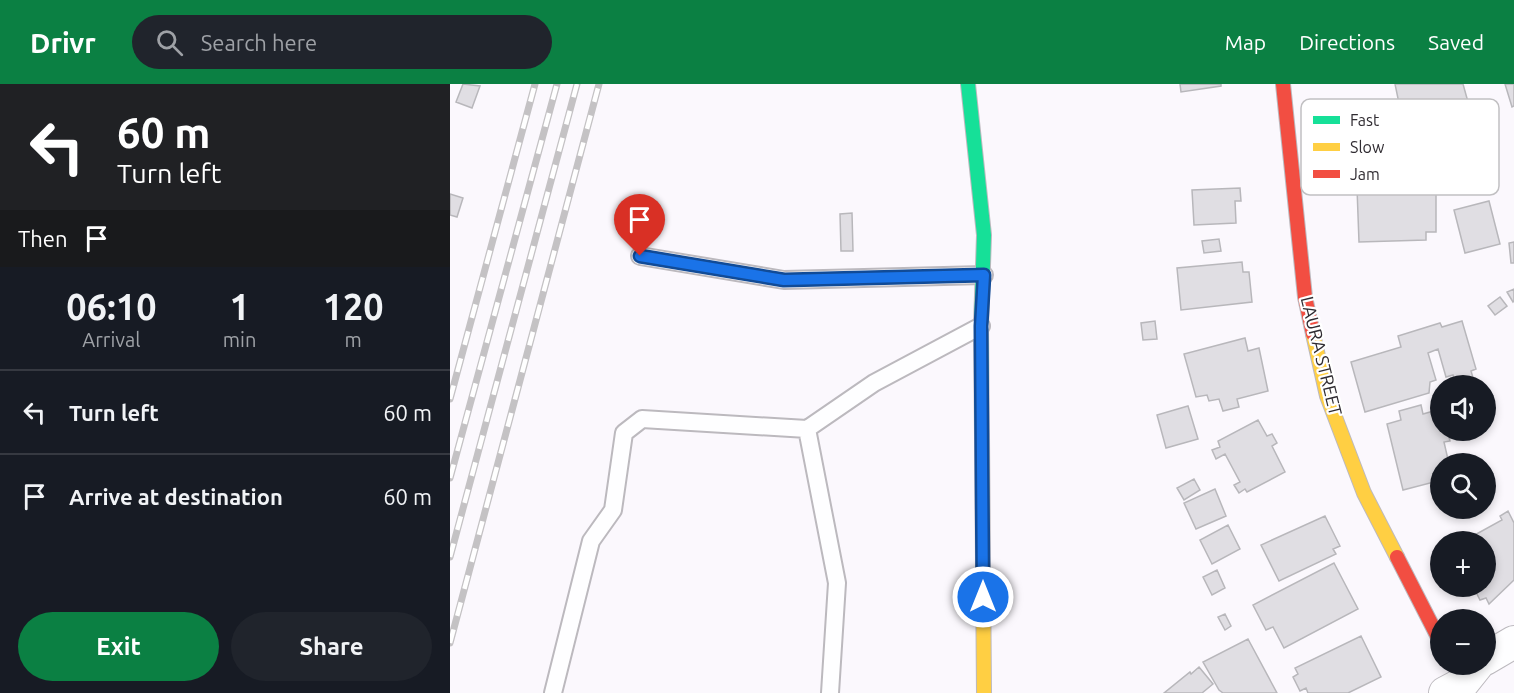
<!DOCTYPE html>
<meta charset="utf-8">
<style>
body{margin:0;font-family:Ubuntu,sans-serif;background:#20242c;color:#f1f3f6;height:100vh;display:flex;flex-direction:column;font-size:22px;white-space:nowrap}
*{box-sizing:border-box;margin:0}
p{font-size:20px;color:#9ea1a6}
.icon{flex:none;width:33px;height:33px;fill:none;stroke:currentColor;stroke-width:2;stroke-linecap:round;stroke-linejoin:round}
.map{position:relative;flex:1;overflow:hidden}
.drawer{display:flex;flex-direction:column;background:#171b24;width:450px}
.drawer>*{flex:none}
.banner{background:#202124;color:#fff;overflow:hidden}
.controls{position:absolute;left:980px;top:291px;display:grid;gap:12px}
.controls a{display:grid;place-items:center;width:66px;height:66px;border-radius:50%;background:#171b24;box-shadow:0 3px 9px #0003;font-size:30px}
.pin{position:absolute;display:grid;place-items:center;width:51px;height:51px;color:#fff;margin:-62px -26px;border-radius:50% 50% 50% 0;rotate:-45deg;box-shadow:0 0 6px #0007}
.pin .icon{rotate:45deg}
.me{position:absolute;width:66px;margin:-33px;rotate:0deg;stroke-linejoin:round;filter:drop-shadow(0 0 4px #0008)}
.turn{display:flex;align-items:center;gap:21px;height:126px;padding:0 18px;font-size:27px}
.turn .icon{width:78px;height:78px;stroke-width:2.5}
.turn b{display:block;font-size:42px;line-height:51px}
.then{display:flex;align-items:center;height:57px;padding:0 18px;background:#0003;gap:12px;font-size:22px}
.eta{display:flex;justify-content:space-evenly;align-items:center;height:102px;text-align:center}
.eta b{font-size:36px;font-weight:600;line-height:42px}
.button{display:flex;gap:12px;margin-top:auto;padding:12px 18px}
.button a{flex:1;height:69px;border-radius:36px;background:#0b8043;color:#fff;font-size:24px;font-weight:600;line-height:69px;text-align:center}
.button a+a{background:#20242c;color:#f1f3f6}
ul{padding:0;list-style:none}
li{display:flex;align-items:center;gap:18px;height:84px;padding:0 18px;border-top:2px solid #363941}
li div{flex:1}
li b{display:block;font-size:22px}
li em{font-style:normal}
header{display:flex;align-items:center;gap:36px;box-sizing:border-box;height:84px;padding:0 30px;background:#0b8043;color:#fff}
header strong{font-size:28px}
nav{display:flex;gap:33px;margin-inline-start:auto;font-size:21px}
.search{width:420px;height:54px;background:#20242c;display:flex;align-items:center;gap:15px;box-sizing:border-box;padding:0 21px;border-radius:33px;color:#9ea1a6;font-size:22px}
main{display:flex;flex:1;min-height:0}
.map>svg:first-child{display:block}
.building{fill:#e0dee3;stroke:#b8b7bb;stroke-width:1.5}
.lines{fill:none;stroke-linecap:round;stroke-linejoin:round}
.lane-casing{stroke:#bcb9be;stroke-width:20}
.street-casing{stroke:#bcb9be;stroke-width:34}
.fast-casing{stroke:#bcb9be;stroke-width:16}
.slow-casing{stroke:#bcb9be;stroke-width:16}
.jam-casing{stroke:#bcb9be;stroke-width:16}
.lane{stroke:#fefeff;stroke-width:16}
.street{stroke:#fefeff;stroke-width:32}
.fast{stroke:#16e098;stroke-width:14}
.slow{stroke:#ffcf43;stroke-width:14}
.jam{stroke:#f24e42;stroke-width:14}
.rail-casing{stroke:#c4c2c4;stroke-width:7}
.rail{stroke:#fff;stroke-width:4.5;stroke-dasharray:14;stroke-linecap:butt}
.route-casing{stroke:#114b97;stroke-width:15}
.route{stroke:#1a73e8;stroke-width:10}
.labels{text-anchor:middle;stroke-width:4.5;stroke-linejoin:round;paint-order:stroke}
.street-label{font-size:18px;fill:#302c32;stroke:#fff}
.key{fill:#fff;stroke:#c1c0c2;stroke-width:1.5}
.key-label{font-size:16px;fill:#302c32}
</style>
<header>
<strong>Drivr</strong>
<div class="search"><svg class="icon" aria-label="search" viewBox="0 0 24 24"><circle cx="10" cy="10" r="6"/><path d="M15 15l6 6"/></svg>Search here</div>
<nav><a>Map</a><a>Directions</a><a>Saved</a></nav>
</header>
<main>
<section class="drawer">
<div class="banner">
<div class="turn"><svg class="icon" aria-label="left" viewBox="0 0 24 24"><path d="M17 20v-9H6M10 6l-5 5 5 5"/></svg><div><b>60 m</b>Turn left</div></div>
<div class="then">Then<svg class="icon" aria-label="arrive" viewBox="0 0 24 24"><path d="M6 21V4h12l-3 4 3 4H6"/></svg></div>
</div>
<div class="eta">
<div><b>06:10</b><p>Arrival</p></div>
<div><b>1</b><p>min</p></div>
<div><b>120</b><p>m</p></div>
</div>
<ul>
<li><svg class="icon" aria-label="left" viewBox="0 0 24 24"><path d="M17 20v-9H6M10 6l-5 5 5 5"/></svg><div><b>Turn left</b></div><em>60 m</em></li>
<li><svg class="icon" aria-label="arrive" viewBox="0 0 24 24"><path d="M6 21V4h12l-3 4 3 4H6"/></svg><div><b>Arrive at destination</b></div><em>60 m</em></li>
</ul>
<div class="button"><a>Exit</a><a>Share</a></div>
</section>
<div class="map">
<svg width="1064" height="609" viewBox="0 0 1064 609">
<rect width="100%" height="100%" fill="#fbf8fd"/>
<!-- building -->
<path class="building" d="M13,0L30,2L22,24L6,18Z
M730,0H771V2L731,8Z
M945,0H1013L1018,18L951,29Z
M1055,0H1064V22L1062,23Z
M986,102V148H976V156L909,158L907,104Z
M790,104L791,117H785L786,139L744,141L742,106Z
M0,110L13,114L7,133L0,131Z
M1039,117L1050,160L1015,169L1004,126Z
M402,129L403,167H391L390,130Z
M769,155L771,167L754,169L752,157Z
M1064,158V179H1061L1059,159Z
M792,178L793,188H799L802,218L731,226L727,184Z
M1064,205V217L1063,218L1057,208Z
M1050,213L1057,222L1045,231L1038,222Z
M705,237L707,255L693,256L691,239Z
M1012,237L1026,285L1021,287L1024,297L1006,302L1003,291L996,293L988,265L978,269L986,296L980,298L979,309L915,328L901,278L951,263L948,252L990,239L992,243Z
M795,254L798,267L809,264L818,307L787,315L789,323L773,327L769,315L759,317L757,311L746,313L734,270Z
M971,321L973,330L987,326L990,346H997L1000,357L994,358L999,380H990V388L983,390L984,398L953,406L937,340L951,336L949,327Z
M738,322L748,355L716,364L707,331Z
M808,336L817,352L822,350L827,359L822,362L835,388L797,408L795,405L789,409L784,401L790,398L775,370L766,375L762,366L770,363L768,357Z
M744,395L750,406L734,416L727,404Z
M765,405L776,432L746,445L734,419Z
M1058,427L1064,439V496L1039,520L1036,514L1030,516L1023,502H1035V458H1012L1052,436L1050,432Z
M875,432L890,462L883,465L886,470L829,497L811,461Z
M778,441L790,465L762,480L750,456Z
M884,479L908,525L834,564L823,543L816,546L803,521Z
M767,486L775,504L762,511L753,493Z
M775,530L781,542L775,546L768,533Z
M911,552L931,593L898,609H858L856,604L850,607L843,593L848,590L845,584Z
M798,555L827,609H773L769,606L753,578Z
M749,583L763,600L752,609H714L740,588L741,590Z"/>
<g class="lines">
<defs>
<path id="lane" d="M190,172L334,196L534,191
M357,345L387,499L380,609
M103,609L141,457L163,426L174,349L192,335L357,345L424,299L531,242"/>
<path id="street" d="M1035,575L1064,558
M995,609L1012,600L1028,580"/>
<path id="fast" d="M518,0L534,151L531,242L532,353"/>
<path id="slow" d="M863,250L877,312L914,409L947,473
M532,353L534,609"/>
<path id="jam" d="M833,0L855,213L863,250
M947,473L990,557"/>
</defs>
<!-- lane casing -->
<use href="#lane" class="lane-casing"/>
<!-- street casing -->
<use href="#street" class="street-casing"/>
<!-- fast casing -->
<use href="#fast" class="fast-casing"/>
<!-- slow casing -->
<use href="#slow" class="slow-casing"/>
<!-- jam casing -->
<use href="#jam" class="jam-casing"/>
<!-- lane -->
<use href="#lane" class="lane"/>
<!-- street -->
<use href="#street" class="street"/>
<!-- fast -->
<use href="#fast" class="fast"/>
<!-- slow -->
<use href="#slow" class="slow"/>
<!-- jam -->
<use href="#jam" class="jam"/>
<defs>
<path id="rail" d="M0,315L85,0
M0,394L107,0
M0,473L127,0
M0,559L149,0"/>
</defs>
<!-- rail casing -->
<use href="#rail" class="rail-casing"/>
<!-- rail -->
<use href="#rail" class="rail"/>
</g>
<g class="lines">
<defs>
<path id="route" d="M190,172L334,196L534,191L531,242L533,513"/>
</defs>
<!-- route casing -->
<use href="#route" class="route-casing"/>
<!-- route -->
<use href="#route" class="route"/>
</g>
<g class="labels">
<!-- street labels -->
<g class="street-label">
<text transform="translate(871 272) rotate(76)" y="6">LAURA STREET</text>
</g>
</g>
<!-- legend -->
<rect x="851" y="15" width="198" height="96" rx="9" class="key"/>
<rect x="863" y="32" width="27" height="8" fill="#16e098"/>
<rect x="863" y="59" width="27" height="8" fill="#ffcf43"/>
<rect x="863" y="86" width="27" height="8" fill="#f24e42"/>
<g class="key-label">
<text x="900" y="42">Fast</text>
<text x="900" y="69">Slow</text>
<text x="900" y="96">Jam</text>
</g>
</svg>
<div class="controls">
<a><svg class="icon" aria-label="sound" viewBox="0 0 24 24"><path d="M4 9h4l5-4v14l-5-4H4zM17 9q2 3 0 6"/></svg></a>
<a><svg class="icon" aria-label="search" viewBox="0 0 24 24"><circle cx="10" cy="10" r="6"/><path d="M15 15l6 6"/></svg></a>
<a>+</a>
<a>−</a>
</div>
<div class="pin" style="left:190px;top:172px;background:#d93025"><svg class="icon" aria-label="arrive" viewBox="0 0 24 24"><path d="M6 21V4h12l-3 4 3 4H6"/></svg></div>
<svg class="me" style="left:533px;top:513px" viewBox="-20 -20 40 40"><circle r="17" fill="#1a73e8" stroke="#fff" stroke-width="3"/><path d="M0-11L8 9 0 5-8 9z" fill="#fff"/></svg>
</div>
</main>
